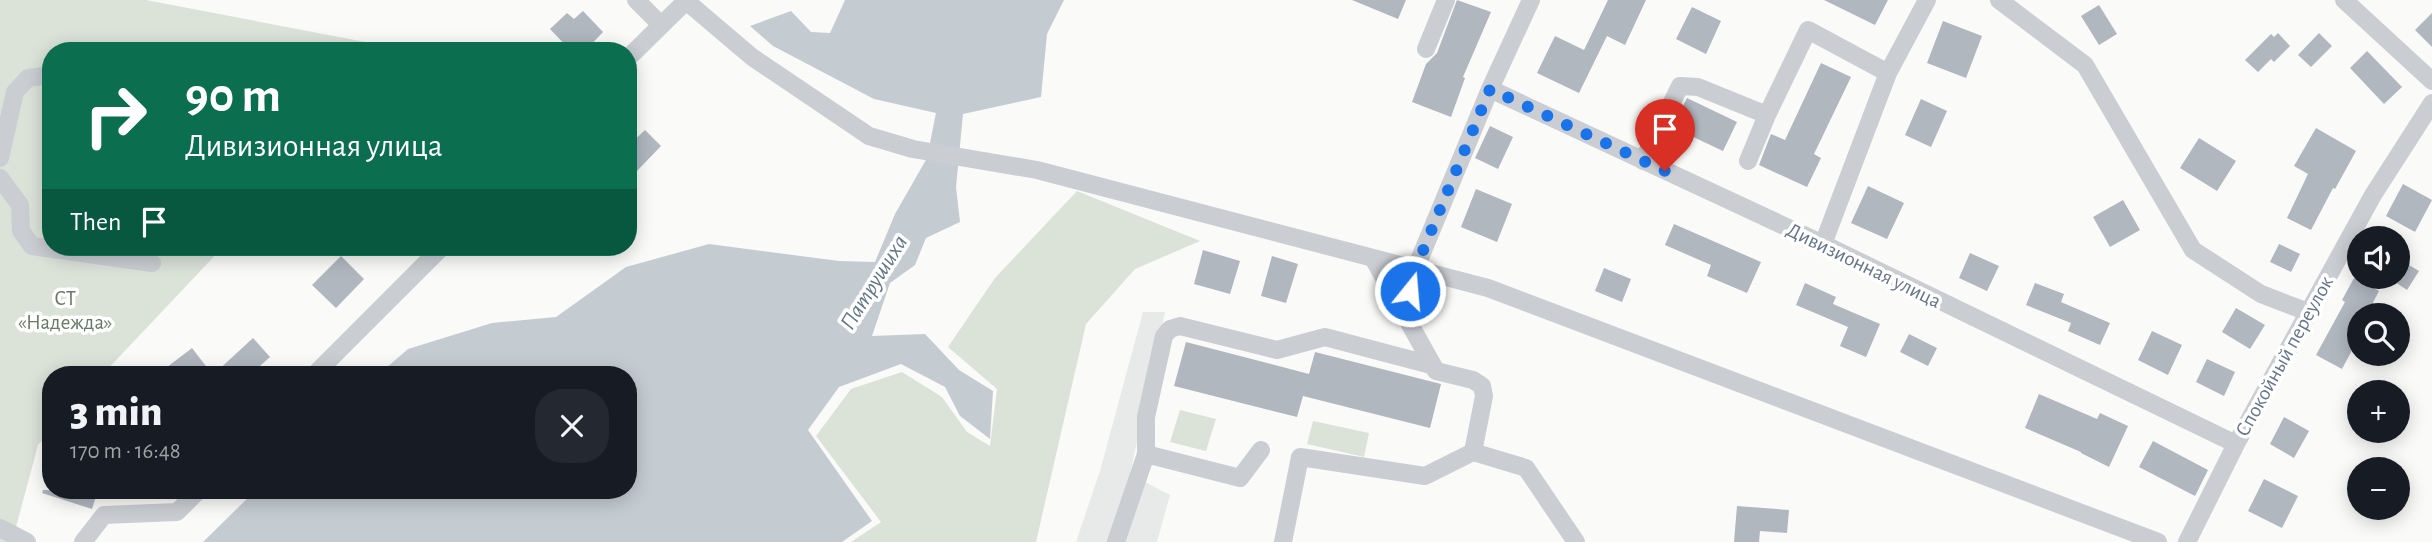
<!DOCTYPE html>
<meta charset="utf-8">
<style>
body{margin:0;font-family:"Alegreya Sans",sans-serif;background:#242831;color:#f1f3f6;height:100vh;display:flex;flex-direction:column;font-size:26px;white-space:nowrap}
*{box-sizing:border-box;margin:0}
p{font-size:23px;color:#9ea1a6}
.icon{flex:none;width:38px;height:38px;fill:none;stroke:currentColor;stroke-width:2;stroke-linecap:round;stroke-linejoin:round}
.map{position:relative;flex:1;overflow:hidden}
.sheet{position:absolute;left:42px;top:366px;width:595px;height:133px;display:flex;flex-direction:column;background:#171b24;border-radius:28px;box-shadow:0 4px 18px #0003}
.sheet>*{flex:none}
.top-card{position:absolute;left:42px;top:42px;width:595px;height:214px;border-radius:28px;box-shadow:0 4px 18px #0003;background:#0b6e4f;color:#fff;overflow:hidden}
.controls{position:absolute;left:2347px;top:226px;display:grid;gap:14px}
.controls a{display:grid;place-items:center;width:63px;height:63px;border-radius:50%;background:#171b24;box-shadow:0 4px 18px #0003;font-size:35px}
.pin{position:absolute;display:grid;place-items:center;width:60px;height:60px;color:#fff;margin:-72px -30px;border-radius:50% 50% 50% 0;rotate:-45deg;box-shadow:0 0 7px #0007}
.pin .icon{rotate:45deg}
.me{position:absolute;width:77px;margin:-38px;rotate:17deg;stroke-linejoin:round;filter:drop-shadow(0 0 5px #0008)}
.turn{display:flex;align-items:center;gap:24px;height:147px;padding:0 28px;font-size:32px}
.turn .icon{width:91px;height:91px;stroke-width:2.5}
.turn b{display:block;font-size:49px;line-height:60px}
.then{display:flex;align-items:center;height:66px;padding:0 28px;background:#0003;gap:14px;font-size:26px}
.round{display:grid;place-items:center;flex:none;width:74px;height:74px;border-radius:28px;background:#242831}
.overview{display:flex;align-items:center;justify-content:space-between;height:119px;padding:0 28px}
h1{font-size:42px;font-weight:800;line-height:52px}
.map>svg:first-child{display:block}
.built{fill:#e8e9e9}
.green{fill:#dbe2d8}
.water{fill:#c4ccd2}
.building{fill:#b0b7bf}
.lines{fill:none;stroke-linecap:round;stroke-linejoin:round}
.minor{stroke:#cacdd1;stroke-width:18}
.route{stroke:#1a73e8;stroke-width:12;stroke-dasharray:0 21.6}
.labels{text-anchor:middle;stroke-width:7;stroke-linejoin:round;paint-order:stroke}
.street-label{font-size:21px;fill:#67778a;stroke:#fff}
.park-label{font-size:21px;fill:#667b63;stroke:#fff}
.water-label{font-size:23px;font-style:italic;fill:#637884;stroke:#fff}
</style>
<div class="map">
<svg width="2432" height="542" viewBox="0 0 2432 542">
<rect width="100%" height="100%" fill="#fafaf8"/>
<!-- built -->
<path class="built" d="M1143,312H1165L1130,474L1170,495L1157,542H1076L1100,471Z"/>
<!-- green -->
<path class="green" d="M0,0H146L407,50L51,51V247H223L103,374H51V431L38,445L12,542H0Z
M1077,191L1200,241L1135,269L1086,324L1036,542H851L881,522L816,436L851,389L902,372L942,397L967,432L990,446L997,389L948,347L995,278Z
M1180,410L1216,419L1206,451L1170,442Z
M1313,421L1369,433L1364,457L1307,444Z"/>
<!-- water -->
<path class="water" d="M845,0H1064L1047,34L1041,97L963,114L956,187L960,222L926,238L915,265L890,283L872,336L925,334L959,370L993,391L990,439L960,416L945,387L901,364L839,387L808,430L872,521L842,542H203L256,490H628V374H379L408,349L492,323L556,317L626,267L709,244L839,261L875,262L895,214L927,158L936,113L874,99L773,46L750,26L791,11L811,32L830,33Z"/>
<!-- building -->
<path class="building" d="M1352,0H1406L1398,19Z
M1457,0L1491,12L1463,77L1465,78L1451,117L1412,102L1426,64L1437,53Z
M1608,0H1646L1625,45L1607,36L1579,93L1537,73L1555,36L1584,50Z
M1824,0H1888L1875,25Z
M2099,5L2117,34L2099,45L2081,16Z
M1692,7L1721,21L1706,54L1676,39Z
M583,11L603,32L585,51H571L550,29L567,13L574,19Z
M2432,13V47L2415,30Z
M1943,21L1982,36L1966,78L1927,63Z
M2278,33L2290,46L2274,62L2271,59L2258,72L2245,60L2271,34L2274,37Z
M2319,33L2332,46L2311,67L2298,55Z
M2367,51L2402,87L2384,104L2350,68Z
M1821,63L1851,77L1814,154L1821,158L1807,187L1759,165L1771,134L1785,140Z
M1687,98L1737,122L1723,151L1672,127Z
M1921,99L1947,111L1931,147L1905,135Z
M1490,126L1513,137L1498,169L1475,158Z
M2316,128L2356,151L2335,189L2333,188L2311,230L2287,218L2308,174L2294,166Z
M645,130L661,146L636,172L628,164V146Z
M2199,138L2236,161L2217,191L2180,168Z
M2403,184L2432,200L2415,232L2386,216Z
M1868,186L1904,203L1887,239L1851,223Z
M1476,189L1512,204L1497,242L1461,227Z
M2123,200L2140,230L2110,247L2093,217Z
M1674,224L1761,262L1747,293L1707,276L1711,265L1665,245Z
M2279,244L2300,254L2291,272L2270,262Z
M1203,250L1240,261L1230,294L1194,284Z
M1970,253L1999,266L1987,291L1959,278Z
M341,256L364,279L336,308L312,285Z
M1272,256L1298,264L1286,303L1261,296Z
M2404,262L2419,271L2407,290L2392,280L2398,276V273Z
M1604,268L1631,279L1622,302L1595,291Z
M2359,277V280L2379,291L2367,314L2359,310V337L2342,369L2316,355L2345,302L2342,300L2354,278L2358,280Z
M1805,283L1836,297L1833,304L1880,324L1866,357L1840,346L1848,327L1796,305Z
M2035,283L2064,294L2061,302L2110,323L2100,345L2068,331L2071,323L2026,305Z
M2236,308L2265,325L2250,349L2222,332Z
M2152,331L2182,345L2168,375L2138,360Z
M1909,334L1937,348L1928,366L1900,352Z
M253,338L270,357L251,374H214Z
M1186,342L1309,374L1315,352L1441,384L1430,428L1303,396L1297,417L1174,386Z
M192,348L212,374H158Z
M2207,359L2235,372L2224,396L2196,382Z
M2039,394L2097,419L2100,413L2128,426L2109,467L2081,453V452L2025,428Z
M2284,417L2309,431L2294,458L2270,444Z
M2153,441L2208,470L2195,496L2139,467Z
M2264,479L2298,496L2282,528L2248,511Z
M43,490H98L92,509L42,493Z
M1737,506L1789,510L1787,533L1760,531L1759,542H1734Z"/>
<g class="lines">
<!-- minor -->
<path class="minor" d="M636,0L661,25
M1999,0L2085,65L2193,250L2261,294L2308,312
M2344,0L2432,81
M686,1L752,57L869,136L913,149L1037,170L1488,288L2158,542
M1426,49L1446,0
M628,58L687,0
M1490,89L1823,244L2236,444
M0,158L15,92L28,78L51,75
M1643,161L1680,86L1698,87L1767,115L1808,30L1888,73
M1748,161L1767,115
M0,178L20,205L21,231L32,246L152,263
M1823,244L1888,73L1927,0
M1373,258L1436,371L1473,380L1482,386L1484,396L1473,452L1526,468L1576,542
M1405,312L1415,270L1490,89L1531,0
M315,374L442,247
M1146,454L1240,478L1261,450
M0,528L27,542
M83,542L104,515L177,512L199,490
M1116,542L1146,454V417L1164,336L1170,329L1180,326L1277,350L1325,337L1431,365
M1283,542L1300,457L1425,476L1473,452
M2187,542L2236,444L2373,195L2432,103"/>
</g>
<g class="lines">
<!-- route -->
<path class="route" d="M1410,291L1415,270L1490,89L1665,171"/>
</g>
<g class="labels">
<!-- street labels -->
<g class="street-label">
<text transform="translate(1864 265) rotate(26)" y="7">Дивизионная улица</text>
<text transform="translate(2284 356) rotate(-61)" y="7">Спокойный переулок</text>
</g>
<!-- park labels -->
<g class="park-label">
<text x="65" y="305">СТ<tspan x="65" dy="24">«Надежда»</tspan></text>
</g>
<!-- water labels -->
<g class="water-label">
<text transform="translate(873 282) rotate(-58)" y="8">Патрушиха</text>
</g>
</g>
</svg>
<div class="controls">
<a><svg class="icon" aria-label="sound" viewBox="0 0 24 24"><path d="M4 9h4l5-4v14l-5-4H4zM17 9q2 3 0 6"/></svg></a>
<a><svg class="icon" aria-label="search" viewBox="0 0 24 24"><circle cx="10" cy="10" r="6"/><path d="M15 15l6 6"/></svg></a>
<a>+</a>
<a>−</a>
</div>
<div class="pin" style="left:1665px;top:171px;background:#d93025"><svg class="icon" aria-label="arrive" viewBox="0 0 24 24"><path d="M6 21V4h12l-3 4 3 4H6"/></svg></div>
<svg class="me" style="left:1410px;top:291px" viewBox="-20 -20 40 40"><circle r="17" fill="#1a73e8" stroke="#fff" stroke-width="3"/><path d="M0-11L8 9 0 5-8 9z" fill="#fff"/></svg>
<div class="top-card">
<div class="turn"><svg class="icon" aria-label="right" viewBox="0 0 24 24"><path d="M7 20v-9h11M14 6l5 5-5 5"/></svg><div><b>90 m</b>Дивизионная улица</div></div>
<div class="then">Then<svg class="icon" aria-label="arrive" viewBox="0 0 24 24"><path d="M6 21V4h12l-3 4 3 4H6"/></svg></div>
</div>
<section class="sheet">
<div class="overview"><div><h1>3 min</h1><p>170 m · 16:48</p></div><a class="round"><svg class="icon" aria-label="close" viewBox="0 0 24 24"><path d="M6 6l12 12M18 6L6 18"/></svg></a></div>
</section>
</div>
